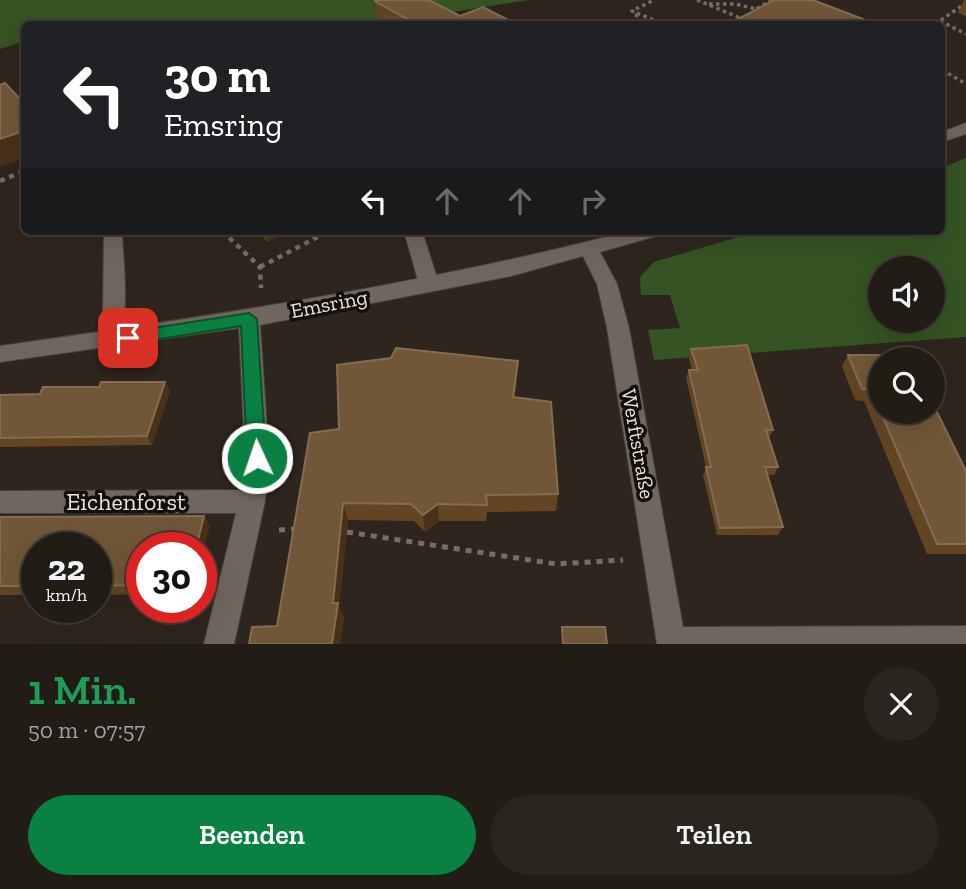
<!DOCTYPE html>
<html lang="de">
<meta charset="utf-8">
<style>
body{margin:0;font-family:"Zilla Slab",serif;background:#2a251f;color:#f1f3f6;height:100vh;display:flex;flex-direction:column;font-size:26px;white-space:nowrap}
*{box-sizing:border-box;margin:0}
p{font-size:23px;color:#a2a1a1}
.icon{flex:none;width:38px;height:38px;fill:none;stroke:currentColor;stroke-width:2;stroke-linecap:round;stroke-linejoin:round}
.map{position:relative;height:644px;overflow:hidden}
.details{display:flex;flex-direction:column;background:#221c16;flex:1}
.details>*{flex:none}
.hud{position:absolute;left:21px;top:21px;width:924px;height:214px;border-radius:10px;box-shadow:0 7px 28px #0002,0 0 0 2px #3f3a35;background:#202124;color:#fff;overflow:hidden}
.controls{position:absolute;left:868px;top:256px;display:grid;gap:14px}
.controls a{display:grid;place-items:center;width:77px;height:77px;border-radius:50%;background:#221c16;box-shadow:0 7px 28px #0002,0 0 0 2px #3f3a35;font-size:35px}
.speed{position:absolute;left:21px;top:532px;display:flex;gap:14px;font-size:35px;font-weight:700;text-align:center}
.speed>*{display:grid;place-content:center;width:91px;height:91px;border-radius:50%;background:#221c16;box-shadow:0 7px 28px #0002,0 0 0 2px #3f3a35;line-height:1}
.speed small{font-size:18px;font-weight:400}
.speed .limit{border:10px solid #d22;background:#fff;color:#111}
.pin{position:absolute;display:grid;place-items:center;width:60px;height:60px;color:#fff;margin:-30px;border-radius:14px;box-shadow:0 4px 10px #0006}
.me{position:absolute;width:77px;margin:-38px;rotate:357deg;stroke-linejoin:round;filter:drop-shadow(0 0 5px #0008)}
.turn{display:flex;align-items:center;gap:24px;height:147px;padding:0 28px;font-size:32px}
.turn .icon{width:91px;height:91px;stroke-width:2.5}
.turn b{display:block;font-size:49px;line-height:60px}
.lanes{display:flex;align-items:center;height:66px;padding:0 28px;background:#0003;justify-content:center;gap:35px;direction:ltr}
.lanes .off{opacity:.35}
.round{display:grid;place-items:center;flex:none;width:74px;height:74px;border-radius:37px;background:#2a251f}
.summary{display:flex;align-items:center;justify-content:space-between;height:119px;padding:0 28px}
h1{font-size:42px;font-weight:600;line-height:52px;color:#1e9e55}
.cta{display:flex;gap:14px;margin-top:auto;padding:14px 28px}
.cta a{flex:1;height:80px;border-radius:42px;background:#0b8043;color:#fff;font-size:28px;font-weight:600;line-height:80px;text-align:center}
.cta a+a{background:#2a251f;color:#f1f3f6}
.map>svg:first-child{display:block}
.green{fill:#355323;fill-rule:evenodd}
.lines{fill:none;stroke-linecap:round;stroke-linejoin:round}
.service-casing{stroke:#49423b;stroke-width:2}
.minor-casing{stroke:#49423b;stroke-width:2}
.path-far2{stroke:#756e67;stroke-width:3.5;stroke-dasharray:3.5 3.5;stroke-linecap:butt}
.path-far1{stroke:#756e67;stroke-width:4.5;stroke-dasharray:5 5;stroke-linecap:butt}
.path{stroke:#756e67;stroke-width:5;stroke-dasharray:6 6;stroke-linecap:butt}
.service{fill:#70665d;fill-rule:evenodd}
.minor{fill:#70665d;fill-rule:evenodd}
.wall{fill:#634524}
.shaded-wall{fill:#483119}
.building{fill:#715638;stroke:#846c52;stroke-width:2}
.route{fill:#0b8043;stroke:#07532c;stroke-width:2}
.labels{text-anchor:middle;stroke-width:7;stroke-linejoin:round;paint-order:stroke}
.street-label{font-size:21px;fill:#e9e4de;stroke:#130f0c}
.near-street-label{font-size:24px;fill:#e9e4de;stroke:#130f0c}
</style>
<div class="map">
<svg width="966" height="644" viewBox="0 0 966 644">
<rect width="100%" height="100%" fill="#2e261e"/>
<!-- green -->
<path class="green" d="M0,0H529L376,24H24V41L0,49Z
M966,158V337L654,360L648,330L680,328L670,295H641L640,277L654,262L758,231H942V168ZM880,268H933V320H880Z"/>
<g class="lines">
<defs>
<path id="service" d="M104,231H122C123,262 131,319 116,347H100L97,341L103,311Z
M404,231H422L439,284L436,289H422L419,284Z"/>
<path id="minor" d="M966,123V134L942,142V132Z
M629,231H662L660,235L600,252L617,284L629,328L683,627L966,626V644H657L607,328L597,284L583,256L511,276L260,325L269,458L265,501L234,644H204L236,513H0V491L241,490L245,458L239,328L0,362V346C212,316 422,285 629,231Z"/>
</defs>
<!-- service casing -->
<use href="#service" class="service-casing"/>
<!-- minor casing -->
<use href="#minor" class="minor-casing"/>
<!-- path-far2 -->
<path class="path-far2" d="M697,0L745,20
M709,4H735L756,9
M762,11L756,9L772,0
M637,13L663,24
M940,21L966,34
M635,24L637,13L632,11L654,0
M935,24L966,3
M942,70L966,84"/>
<!-- path-far1 -->
<path class="path-far1" d="M0,181L24,171
M222,231L260,267L261,288
M260,267L329,231"/>
<!-- path -->
<path class="path" d="M279,530L298,529
M347,532L556,564L623,560"/>
<!-- service -->
<use href="#service" class="service"/>
<!-- minor -->
<use href="#minor" class="minor"/>
</g>
<!-- wall -->
<path class="wall" d="M964,0H966V16L958,13Z
M375,1L460,16L516,24H380L377,23Z
M257,231H289L268,242Z
M483,231H501L491,237Z
M691,349L773,430L768,439L778,467L774,475H768L783,527L778,535H717L703,475L706,467L686,378L689,370H692L689,358Z
M848,355L966,471V554H927L864,401L855,400L842,366Z
M518,361L517,379L515,397L558,494L556,511L487,512L486,521H439L425,532L414,521L348,520L339,606L344,618L340,644H249L277,626L339,429Z
M165,382L170,391L152,445L0,447V395L40,394L99,387Z
M204,516L210,526L142,548V594L96,595V548H37V595H0V517Z"/>
<!-- shaded-wall -->
<path class="shaded-wall" d="M24,126V158L1,167L0,165V139Z
M265,231H289L268,242Z
M491,231H501L491,237Z
M518,361L517,379L512,415L513,397Z
M165,382L170,391L152,445L147,436Z
M343,503L348,520L339,606L344,618L340,644H332L333,603Z
M438,504L439,521L425,532L423,515Z
M204,516L210,526L201,559V548H196Z"/>
<!-- building -->
<path class="building" d="M376,0H429L460,16L483,7L516,24H416L375,1Z
M774,0H813L876,24H729Z
M5,83L18,97L24,95V126L20,127L23,131L0,139V85Z
M747,345L773,430H766L778,467H765L783,527L720,528L706,467H711L689,370H698L691,349Z
M396,348L518,361L513,397L551,402L558,494L486,495L487,505L438,504L423,515L411,504L343,503L333,603H338L332,644H249L252,627L277,626L310,433L339,429L337,365L391,358Z
M848,355H908L910,359H880V411H933V404L966,471V544H937L871,389H862Z
M101,382H165L147,436L0,438V395L40,394L43,387H99Z
M204,516L196,548H142V585L96,586V548H37V586H0V517Z
M562,627H605L607,644H563Z"/>
<!-- route -->
<path class="route" d="M249,313L257,319L266,458L263,464H250L247,458L241,326L128,344L120,338L128,332Z"/>
<g class="labels">
<!-- street labels -->
<g class="street-label">
<text transform="translate(329 304) rotate(-11)" y="7">Emsring</text>
<text transform="translate(638 444) rotate(80)" y="7">Werftstraße</text>
</g>
<!-- near-street labels -->
<g class="near-street-label">
<text x="126" y="510">Eichenforst</text>
</g>
</g>
</svg>
<div class="controls">
<a><svg class="icon" aria-label="sound" viewBox="0 0 24 24"><path d="M4 9h4l5-4v14l-5-4H4zM17 9q2 3 0 6"/></svg></a>
<a><svg class="icon" aria-label="search" viewBox="0 0 24 24"><circle cx="10" cy="10" r="6"/><path d="M15 15l6 6"/></svg></a>
</div>
<div class="speed"><div>22<small>km/h</small></div><div class="limit">30</div></div>
<div class="pin" style="left:128px;top:338px;background:#d93025"><svg class="icon" aria-label="arrive" viewBox="0 0 24 24"><path d="M6 21V4h12l-3 4 3 4H6"/></svg></div>
<svg class="me" style="left:257px;top:458px" viewBox="-20 -20 40 40"><circle r="17" fill="#0b8043" stroke="#fff" stroke-width="3"/><path d="M0-11L8 9 0 5-8 9z" fill="#fff"/></svg>
<div class="hud">
<div class="turn"><svg class="icon" aria-label="left" viewBox="0 0 24 24"><path d="M17 20v-9H6M10 6l-5 5 5 5"/></svg><div><b>30 m</b>Emsring</div></div>
<div class="lanes"><svg class="icon" aria-label="left" viewBox="0 0 24 24"><path d="M17 20v-9H6M10 6l-5 5 5 5"/></svg><svg class="icon off" aria-label="ahead" viewBox="0 0 24 24"><path d="M12 20V5M6 11l6-6 6 6"/></svg><svg class="icon off" aria-label="ahead" viewBox="0 0 24 24"><path d="M12 20V5M6 11l6-6 6 6"/></svg><svg class="icon off" aria-label="right" viewBox="0 0 24 24"><path d="M7 20v-9h11M14 6l5 5-5 5"/></svg></div>
</div>
</div>
<section class="details">
<div class="summary"><div><h1>1 Min.</h1><p>50 m · 07:57</p></div><a class="round"><svg class="icon" aria-label="close" viewBox="0 0 24 24"><path d="M6 6l12 12M18 6L6 18"/></svg></a></div>
<div class="cta"><a>Beenden</a><a>Teilen</a></div>
</section>
